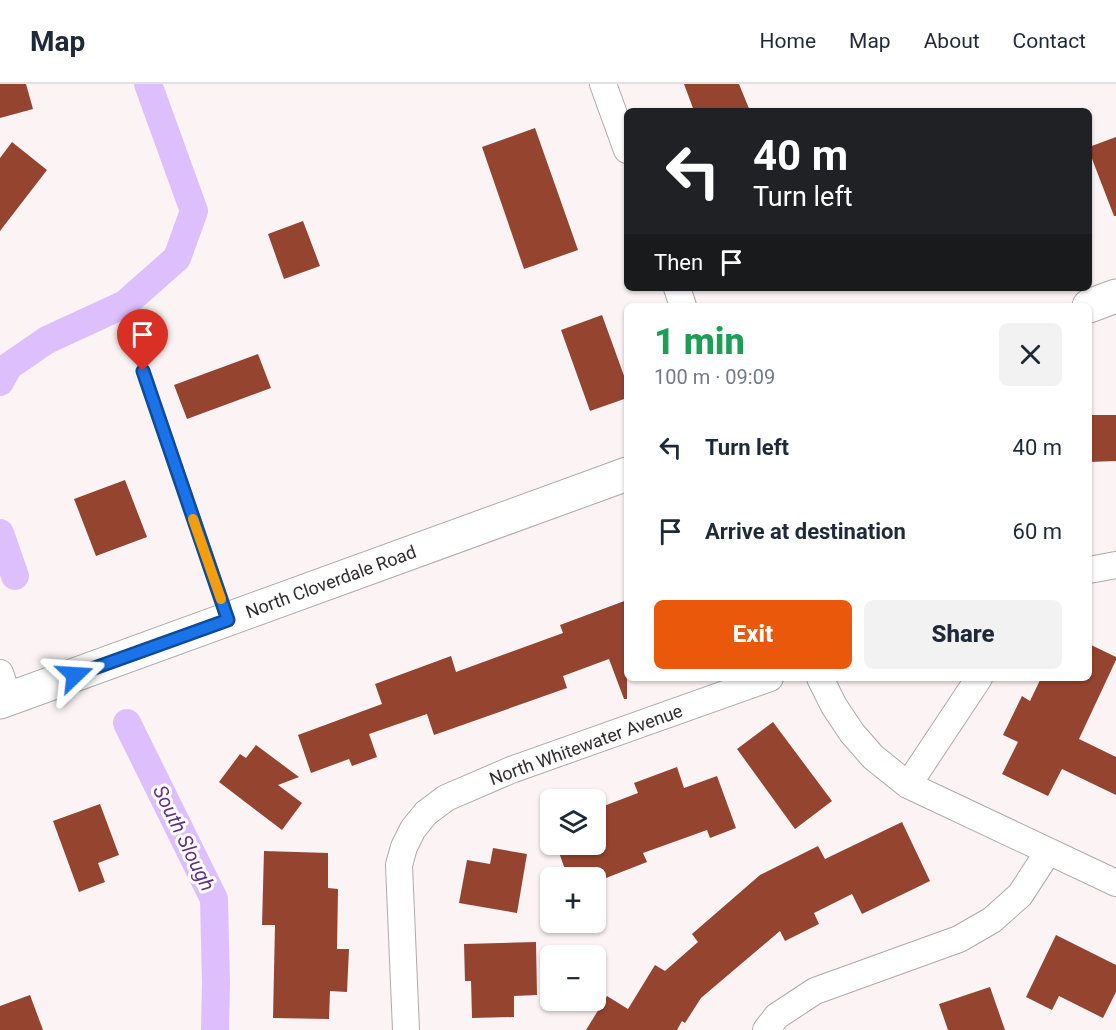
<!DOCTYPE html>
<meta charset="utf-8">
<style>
body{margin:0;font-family:Roboto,sans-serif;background:#f2f2f3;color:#1f2937;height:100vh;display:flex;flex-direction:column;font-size:22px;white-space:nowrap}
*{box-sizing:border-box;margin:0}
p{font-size:20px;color:#747a83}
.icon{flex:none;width:33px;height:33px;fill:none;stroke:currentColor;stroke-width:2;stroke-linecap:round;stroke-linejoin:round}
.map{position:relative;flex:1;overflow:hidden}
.details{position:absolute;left:624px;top:219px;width:468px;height:378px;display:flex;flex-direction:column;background:#fff;border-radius:9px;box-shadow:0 2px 4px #0004}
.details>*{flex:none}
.top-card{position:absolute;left:624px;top:24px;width:468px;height:183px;border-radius:9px;box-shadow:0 2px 4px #0004;background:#202124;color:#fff;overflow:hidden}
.tools{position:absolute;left:540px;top:705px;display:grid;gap:12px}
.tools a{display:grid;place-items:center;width:66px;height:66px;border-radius:9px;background:#fff;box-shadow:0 2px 4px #0004;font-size:30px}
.pin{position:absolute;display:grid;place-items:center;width:51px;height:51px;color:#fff;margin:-62px -26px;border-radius:50% 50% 50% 0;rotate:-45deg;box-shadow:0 0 6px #0007}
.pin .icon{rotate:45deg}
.me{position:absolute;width:66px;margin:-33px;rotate:70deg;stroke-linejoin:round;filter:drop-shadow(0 0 4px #0008)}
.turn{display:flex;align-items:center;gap:21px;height:126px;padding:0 30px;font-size:27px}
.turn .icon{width:78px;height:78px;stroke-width:2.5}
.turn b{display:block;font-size:42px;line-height:51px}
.then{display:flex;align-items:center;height:57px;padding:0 30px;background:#0003;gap:12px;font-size:22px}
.round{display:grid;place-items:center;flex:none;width:63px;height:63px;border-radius:9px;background:#f2f2f3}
.headline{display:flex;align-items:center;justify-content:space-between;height:102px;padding:0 30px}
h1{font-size:36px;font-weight:800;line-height:45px;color:#1e9e55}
.action{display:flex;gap:12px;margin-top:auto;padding:12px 30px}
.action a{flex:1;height:69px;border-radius:9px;background:#ea580c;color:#fff;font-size:24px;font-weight:800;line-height:69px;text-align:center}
.action a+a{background:#f2f2f3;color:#1f2937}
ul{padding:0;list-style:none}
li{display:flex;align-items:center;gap:18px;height:84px;padding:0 30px}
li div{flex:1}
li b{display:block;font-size:22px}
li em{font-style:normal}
header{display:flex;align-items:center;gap:36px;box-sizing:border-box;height:84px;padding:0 30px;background:#fff;border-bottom:2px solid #e0e1e3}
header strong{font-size:28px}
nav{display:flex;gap:33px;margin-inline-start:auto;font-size:21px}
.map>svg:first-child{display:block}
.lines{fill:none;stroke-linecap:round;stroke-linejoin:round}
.canal{stroke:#debffe;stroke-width:28}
.building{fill:#954430}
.service-casing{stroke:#b0a9aa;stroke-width:14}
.minor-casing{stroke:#b0a9aa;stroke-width:28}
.secondary-casing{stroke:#b0a9aa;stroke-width:35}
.service{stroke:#fff;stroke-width:12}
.minor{stroke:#fff;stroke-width:26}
.secondary{stroke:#fff;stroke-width:33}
.route-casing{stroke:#114b97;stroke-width:15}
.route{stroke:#1a73e8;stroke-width:10}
.slow{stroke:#f59e0b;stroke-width:10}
.labels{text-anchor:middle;stroke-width:6;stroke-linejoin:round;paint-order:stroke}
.street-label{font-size:18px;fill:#302d2d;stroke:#fff}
.water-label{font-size:20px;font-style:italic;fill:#612f88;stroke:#fff}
</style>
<header>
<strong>Map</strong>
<nav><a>Home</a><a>Map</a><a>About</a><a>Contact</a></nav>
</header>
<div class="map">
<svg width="1116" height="946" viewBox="0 0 1116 946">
<rect width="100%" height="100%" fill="#fbf3f4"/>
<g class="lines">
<!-- canal -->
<path class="canal" d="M0,298L9,282L47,256L125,220L177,174L194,127L148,0
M0,449L15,492
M127,639L214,815L216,899L215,946"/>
</g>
<!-- building -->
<path class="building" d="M0,0H26L33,25L0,34Z
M684,0H739L750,27H694Z
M535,44L578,166L524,185L482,63Z
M1116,53V132H1114L1089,67V63Z
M12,58L47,86L0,147V74Z
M303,137L320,182L284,195L268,150Z
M602,231L627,300V314L590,327L561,246Z
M258,270L271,304L187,335L174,301Z
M1089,331H1116V377L1089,378Z
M125,396L147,453L96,472L74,415Z
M627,516V615H624L609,575L563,592L567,604L434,651L427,630L369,650L377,673L352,682L349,675L311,689L298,651L382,620L375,600L451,572L456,588L563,549L560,541Z
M1089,560L1116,573V576L1079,655L1116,673V711L1062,685L1048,712L1002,690L1018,658L1003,651L1022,612L1030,617L1041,594H1089Z
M773,638L832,717L795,745L737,665Z
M256,661L299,693L278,701L302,719L282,746L219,698L240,670L246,674Z
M677,683L684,704L717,692L736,744L710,754L707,746L643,769L647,778L606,794H568L556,760H596V725L638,709L634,699Z
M100,720L119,771L98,779L105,798L79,808L53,737Z
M902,738L930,797L862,830L852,810L814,829L819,840L785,857L780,847L701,914L685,939L682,937L677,946H586L607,912L628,925L655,881L665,887L698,858L692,850L760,791L818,762L825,775Z
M493,764L527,770L517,829L459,819L467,776L490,780Z
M264,767L328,769V804L338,805L337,865H349L347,908L330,907L329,935L273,934L275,841H262Z
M1056,851L1116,881V908L1103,934L1059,912L1052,926L1026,913Z
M536,858L537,911L514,912V933L472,934L471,897H465L464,860Z
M990,903L1005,946H948L939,920Z
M30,911L43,946H0V922Z"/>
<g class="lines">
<defs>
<path id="service" d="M143,287L228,534"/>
<path id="minor" d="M603,0L627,66
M677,204L683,222
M1089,486L1116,481
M0,589L9,615
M820,594L834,622L852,649L873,673L908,701L1116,799
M908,701L979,594
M406,946L399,781L404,763L413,745L426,729L446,714L511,686L770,594
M766,946L777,932L815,907L959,855L992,836L1020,811L1048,768"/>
<path id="secondary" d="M1089,222L1116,212
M0,618L627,390"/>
</defs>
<!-- service casing -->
<use href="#service" class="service-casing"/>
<!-- minor casing -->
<use href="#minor" class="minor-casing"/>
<!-- secondary casing -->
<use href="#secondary" class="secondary-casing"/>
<!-- service -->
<use href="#service" class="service"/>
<!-- minor -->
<use href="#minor" class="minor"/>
<!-- secondary -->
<use href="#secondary" class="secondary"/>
</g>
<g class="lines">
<defs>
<path id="route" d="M75,591L228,536L143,287"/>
</defs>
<!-- route casing -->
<use href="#route" class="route-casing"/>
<!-- route -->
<use href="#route" class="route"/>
<!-- slow -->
<path class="slow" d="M193,435L221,515"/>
</g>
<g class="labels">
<!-- street labels -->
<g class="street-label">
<text transform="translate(331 498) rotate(-20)" y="6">North Cloverdale Road</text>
<text transform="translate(586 661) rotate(-20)" y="6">North Whitewater Avenue</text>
</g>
<!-- water labels -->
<g class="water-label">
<text transform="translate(184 754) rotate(64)" y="7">South Slough</text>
</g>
</g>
</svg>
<div class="tools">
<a><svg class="icon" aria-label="layers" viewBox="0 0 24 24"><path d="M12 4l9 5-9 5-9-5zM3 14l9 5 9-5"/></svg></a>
<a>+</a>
<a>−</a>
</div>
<div class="pin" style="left:143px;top:287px;background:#d93025"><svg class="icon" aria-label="arrive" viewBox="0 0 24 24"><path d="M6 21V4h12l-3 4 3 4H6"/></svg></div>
<svg class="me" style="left:75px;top:591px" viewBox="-20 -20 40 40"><path d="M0-17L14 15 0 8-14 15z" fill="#1a73e8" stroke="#fff" stroke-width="4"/></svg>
<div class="top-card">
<div class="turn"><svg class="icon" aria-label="left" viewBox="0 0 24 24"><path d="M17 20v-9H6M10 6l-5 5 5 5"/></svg><div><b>40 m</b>Turn left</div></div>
<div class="then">Then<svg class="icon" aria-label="arrive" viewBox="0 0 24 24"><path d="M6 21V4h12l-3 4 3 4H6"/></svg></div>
</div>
<section class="details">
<div class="headline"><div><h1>1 min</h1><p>100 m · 09:09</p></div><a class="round"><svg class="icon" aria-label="close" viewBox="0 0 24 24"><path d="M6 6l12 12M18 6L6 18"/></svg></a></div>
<ul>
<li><svg class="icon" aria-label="left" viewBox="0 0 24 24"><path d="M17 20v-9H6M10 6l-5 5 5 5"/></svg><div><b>Turn left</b></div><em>40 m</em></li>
<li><svg class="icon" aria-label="arrive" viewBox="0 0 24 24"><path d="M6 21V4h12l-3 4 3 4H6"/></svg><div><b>Arrive at destination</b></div><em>60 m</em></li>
</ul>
<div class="action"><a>Exit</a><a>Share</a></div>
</section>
</div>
